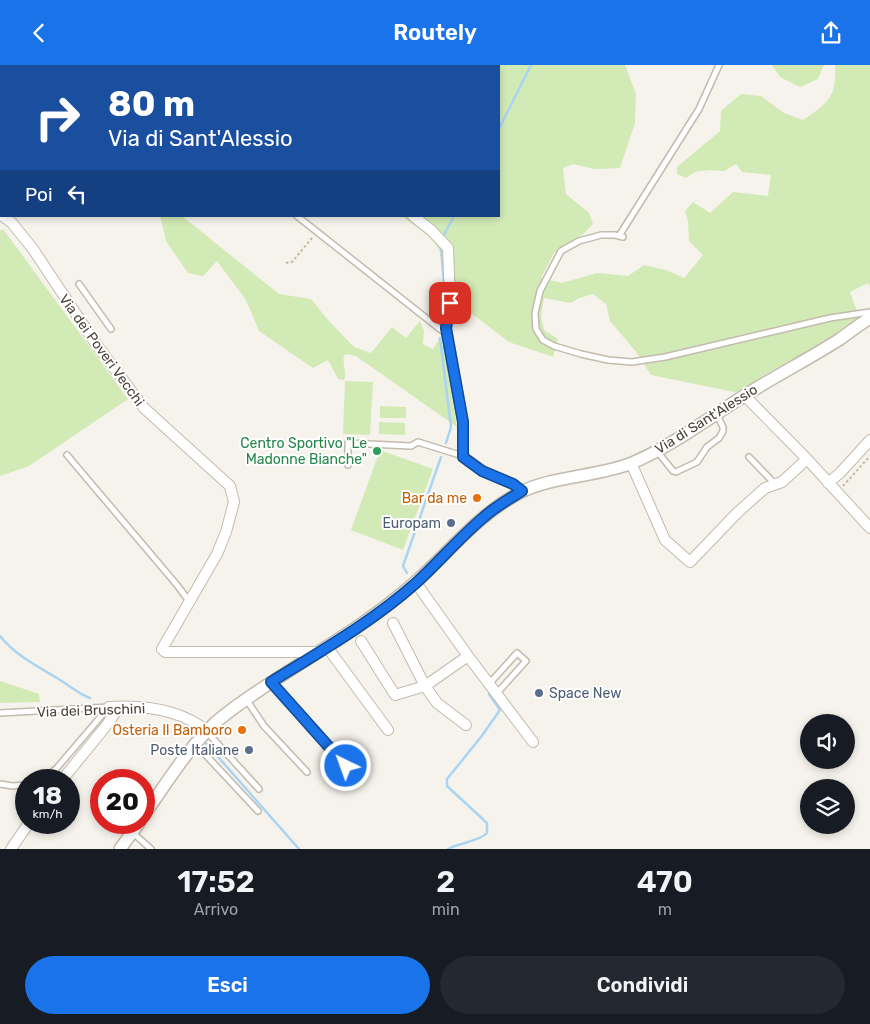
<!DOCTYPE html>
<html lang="it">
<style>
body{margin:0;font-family:Rubik,sans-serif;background:#242831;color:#f1f3f6;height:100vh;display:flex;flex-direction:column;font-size:19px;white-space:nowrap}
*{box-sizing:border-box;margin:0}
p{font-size:16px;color:#9ea1a6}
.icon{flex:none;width:28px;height:28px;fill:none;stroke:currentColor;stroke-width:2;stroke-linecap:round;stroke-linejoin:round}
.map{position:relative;height:784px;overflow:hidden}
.sheet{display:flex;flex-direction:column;background:#171b24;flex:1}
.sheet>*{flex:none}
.banner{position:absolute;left:0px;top:0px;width:500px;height:152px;box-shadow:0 2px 8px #0003;background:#1a4fa0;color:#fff;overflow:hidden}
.fabs{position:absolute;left:800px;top:649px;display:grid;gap:10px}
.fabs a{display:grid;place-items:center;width:55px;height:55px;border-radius:50%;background:#171b24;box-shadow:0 2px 8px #0003;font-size:25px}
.speed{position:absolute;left:15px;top:704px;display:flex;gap:10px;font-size:25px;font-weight:700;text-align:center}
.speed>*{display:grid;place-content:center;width:65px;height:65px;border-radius:50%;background:#171b24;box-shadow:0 2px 8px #0003;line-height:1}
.speed small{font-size:12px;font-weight:400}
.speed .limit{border:8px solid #d22;background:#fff;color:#111}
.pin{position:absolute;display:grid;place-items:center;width:42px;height:42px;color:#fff;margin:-21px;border-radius:10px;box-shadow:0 2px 8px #0006}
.me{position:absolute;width:55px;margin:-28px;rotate:318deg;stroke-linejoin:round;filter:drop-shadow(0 0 4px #0008)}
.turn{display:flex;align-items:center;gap:18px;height:105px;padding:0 25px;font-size:22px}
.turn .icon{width:65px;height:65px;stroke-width:2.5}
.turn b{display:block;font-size:35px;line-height:42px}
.then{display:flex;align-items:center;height:48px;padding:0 25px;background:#0003;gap:10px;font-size:19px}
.eta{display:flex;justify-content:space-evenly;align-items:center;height:85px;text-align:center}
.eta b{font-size:30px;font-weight:600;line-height:35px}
.cta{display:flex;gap:10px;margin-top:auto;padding:10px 25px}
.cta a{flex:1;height:58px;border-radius:30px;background:#1a73e8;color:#fff;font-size:20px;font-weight:600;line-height:58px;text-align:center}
.cta a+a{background:#242831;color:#f1f3f6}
header{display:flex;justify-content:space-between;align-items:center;height:65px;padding:0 25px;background:#1a73e8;color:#fff;font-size:22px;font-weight:600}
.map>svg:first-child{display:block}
.green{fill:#d2eab5}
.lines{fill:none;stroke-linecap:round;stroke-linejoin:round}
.stream{stroke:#a9d4f2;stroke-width:2.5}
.service-casing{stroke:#c2bbae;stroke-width:8}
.minor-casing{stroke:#c2bbae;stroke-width:12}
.tertiary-casing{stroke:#c2bbae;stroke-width:14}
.path{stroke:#c4b79f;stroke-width:2;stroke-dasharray:2.5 2.5;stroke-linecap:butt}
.service{stroke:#fff;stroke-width:5}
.minor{stroke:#fff;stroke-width:10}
.tertiary{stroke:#fff;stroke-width:11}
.route-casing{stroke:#114b97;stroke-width:12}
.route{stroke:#1a73e8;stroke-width:9}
.leisure-dot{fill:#2e9e5b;stroke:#fff;stroke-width:2}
.food-dot{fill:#e8710a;stroke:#fff;stroke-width:2}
.service-dot{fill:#5c6f8a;stroke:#fff;stroke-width:2}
.labels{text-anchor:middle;stroke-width:4;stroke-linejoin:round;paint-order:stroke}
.street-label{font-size:14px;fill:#4b4439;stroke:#fff}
.leisure-label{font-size:14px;fill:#27864d;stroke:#fff;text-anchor:end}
.food-label{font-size:14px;fill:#c56008;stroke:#fff;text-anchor:end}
.service-label{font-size:14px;fill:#4e5e75;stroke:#fff;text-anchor:end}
</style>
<header><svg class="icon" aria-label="back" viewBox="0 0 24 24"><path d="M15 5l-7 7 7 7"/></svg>Routely<svg class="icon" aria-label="share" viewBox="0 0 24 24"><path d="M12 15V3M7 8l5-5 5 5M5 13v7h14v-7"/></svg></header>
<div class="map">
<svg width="870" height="784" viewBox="0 0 870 784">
<rect width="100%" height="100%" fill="#f6f3ec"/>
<!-- green -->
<path class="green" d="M395,0H625L636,29L635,58L620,103L595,104L573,99L563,103L566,129L589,148L593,159L582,170L554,188L541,213L562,218L597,208L628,211L644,200L666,205L684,213L703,190L689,176L688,156L685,146L693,137L710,148L733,127L768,131L771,110L742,107L736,99L724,106L709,105L695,107L686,113L677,109V102L720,66L721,46L741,29L761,31L784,48L803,55C828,38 837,32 835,0H870V221L868,218L850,227L861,257L764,310L739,328L651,310L637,288L610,256L606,239L593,229L579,233L571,238L544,233L541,252L544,265L558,274L553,292L509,277L467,245L444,224C443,212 443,198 439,185C435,174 412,159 402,151H499V1H394Z
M772,0H824L818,14L800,22L780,12Z
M160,151H182L279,229L311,234L328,255L354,282L371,288L392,262L406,273L420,256L424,266L423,279L433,284L439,274L444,284L457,362L356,291L349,289L344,290C342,299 347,307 344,315L338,314L328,295L313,303L259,266L246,235L217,196L203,211L188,208L166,176Z
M3,164L128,334L29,401L0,411V166Z
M345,316L373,317L370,370L343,369Z
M380,341L406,342V353H380Z
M379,357L405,358V370L379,369Z
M380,385L433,404L403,485L351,465Z
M0,616L39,629L40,637L0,638Z"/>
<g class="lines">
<!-- stream -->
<path class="stream" d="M499,64L531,0
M443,172L454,151
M441,182L444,218L442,256
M440,273L451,362L446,378
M407,508L403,501L441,392
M0,571C15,590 37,601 57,613C69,620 77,628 90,633
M205,677L299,784
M448,784C459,778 480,776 487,768V758L447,721V714L481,672L500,645L489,629"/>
<defs>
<path id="service" d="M297,151L445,268
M619,171L699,44L719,0
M623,172L615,170H601L579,176L561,186L540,226L535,248L536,264L543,275L554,281L581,289L608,295L632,297L665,292L830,253L870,247
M79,219L111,264
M657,386L673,406L676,407L697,397L707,382L719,373L723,366V362L717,350
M67,390L177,520L189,536
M749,392L775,419
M348,400V378L411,381L418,377L463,391
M272,617L346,701
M489,619L517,588L526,596L497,628
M246,634L264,661L307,707
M0,648L109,642
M207,667L259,724
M195,681L202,686L258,746
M42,715L56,704L109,642
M0,719L13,721L26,720
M132,767L151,784"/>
<path id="minor" d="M401,1L402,0
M3,151L12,158L33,184L96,279L144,343L230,421L234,437L226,467L217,489L162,584L165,587H318
M413,151L431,165L448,183L450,238L446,263L463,357V392L483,406L513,419L522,426
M744,330L807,394L870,463
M631,398L665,475L690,497L737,448L765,423L782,417L807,394
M828,418L840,408L870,375
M416,518L468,591L533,677
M361,576L395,630L425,621L393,558
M327,582L388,665
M109,642C143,640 180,644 207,666
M466,660L437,638L425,621L468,591
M62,715L106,661L119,642
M11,784L29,758"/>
<path id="tertiary" d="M144,750C166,719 187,684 215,658C239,637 266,621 292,604C329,580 366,558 400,530C441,498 472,453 519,428C551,411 597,412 632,398C672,381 707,354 744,331C775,311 809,294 840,274C850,267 860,259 870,253
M120,784L139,758"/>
</defs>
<!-- service casing -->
<use href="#service" class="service-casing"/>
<!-- minor casing -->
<use href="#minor" class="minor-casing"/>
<!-- tertiary casing -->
<use href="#tertiary" class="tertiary-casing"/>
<!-- path -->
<path class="path" d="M286,198L292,197L312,173
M843,421L870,391"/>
<!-- service -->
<use href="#service" class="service"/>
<!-- minor -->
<use href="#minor" class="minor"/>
<!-- tertiary -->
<use href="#tertiary" class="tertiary"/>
</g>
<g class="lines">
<defs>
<path id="route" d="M346,701L271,617C321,586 372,557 416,518C439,497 460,472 484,452C495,442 509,434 522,426L513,419L482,406L463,392V357L446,263L450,238"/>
</defs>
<!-- route casing -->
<use href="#route" class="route-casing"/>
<!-- route -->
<use href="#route" class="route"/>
</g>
<!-- markers -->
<circle class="leisure-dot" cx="377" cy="386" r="5"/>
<g class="food-dot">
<circle cx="477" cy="433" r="5"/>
<circle cx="242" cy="665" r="5"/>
</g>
<g class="service-dot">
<circle cx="451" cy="458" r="5"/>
<circle cx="539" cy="628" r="5"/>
<circle cx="249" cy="685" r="5"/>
</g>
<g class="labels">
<!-- street labels -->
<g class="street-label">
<text transform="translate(102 285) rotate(54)" y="5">Via dei Poveri Vecchi</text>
<text transform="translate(706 354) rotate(-32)" y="5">Via di Sant'Alessio</text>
<text transform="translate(91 645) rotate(-2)" y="5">Via dei Bruschini</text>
</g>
<!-- leisure labels -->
<g class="leisure-label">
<text x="367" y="383">Centro Sportivo "Le<tspan x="367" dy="16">Madonne Bianche"</tspan></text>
</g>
<!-- food labels -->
<g class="food-label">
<text x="467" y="438">Bar da me</text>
<text x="232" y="670">Osteria Il Bamboro</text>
</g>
<!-- service labels -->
<g class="service-label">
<text x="441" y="463">Europam</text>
<text x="549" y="633" text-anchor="start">Space New</text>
<text x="239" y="690">Poste Italiane</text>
</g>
</g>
</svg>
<div class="fabs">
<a><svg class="icon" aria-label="sound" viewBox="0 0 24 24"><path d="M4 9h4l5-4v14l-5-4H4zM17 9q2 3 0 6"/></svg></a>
<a><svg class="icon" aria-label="layers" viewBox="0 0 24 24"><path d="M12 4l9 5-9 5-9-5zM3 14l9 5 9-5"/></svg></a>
</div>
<div class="speed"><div>18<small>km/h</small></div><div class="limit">20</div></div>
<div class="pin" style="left:450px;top:238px;background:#d93025"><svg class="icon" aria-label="arrive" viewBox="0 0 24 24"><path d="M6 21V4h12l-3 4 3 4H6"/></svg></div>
<svg class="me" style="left:346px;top:701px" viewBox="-20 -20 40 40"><circle r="17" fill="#1a73e8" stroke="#fff" stroke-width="3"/><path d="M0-11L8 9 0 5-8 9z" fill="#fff"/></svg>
<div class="banner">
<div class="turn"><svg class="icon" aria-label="right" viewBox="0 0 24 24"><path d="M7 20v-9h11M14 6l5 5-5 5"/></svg><div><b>80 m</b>Via di Sant'Alessio</div></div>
<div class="then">Poi<svg class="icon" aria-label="left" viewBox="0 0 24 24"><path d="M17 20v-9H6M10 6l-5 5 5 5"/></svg></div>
</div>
</div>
<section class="sheet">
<div class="eta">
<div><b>17:52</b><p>Arrivo</p></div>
<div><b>2</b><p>min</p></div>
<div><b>470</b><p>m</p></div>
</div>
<div class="cta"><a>Esci</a><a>Condividi</a></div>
</section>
